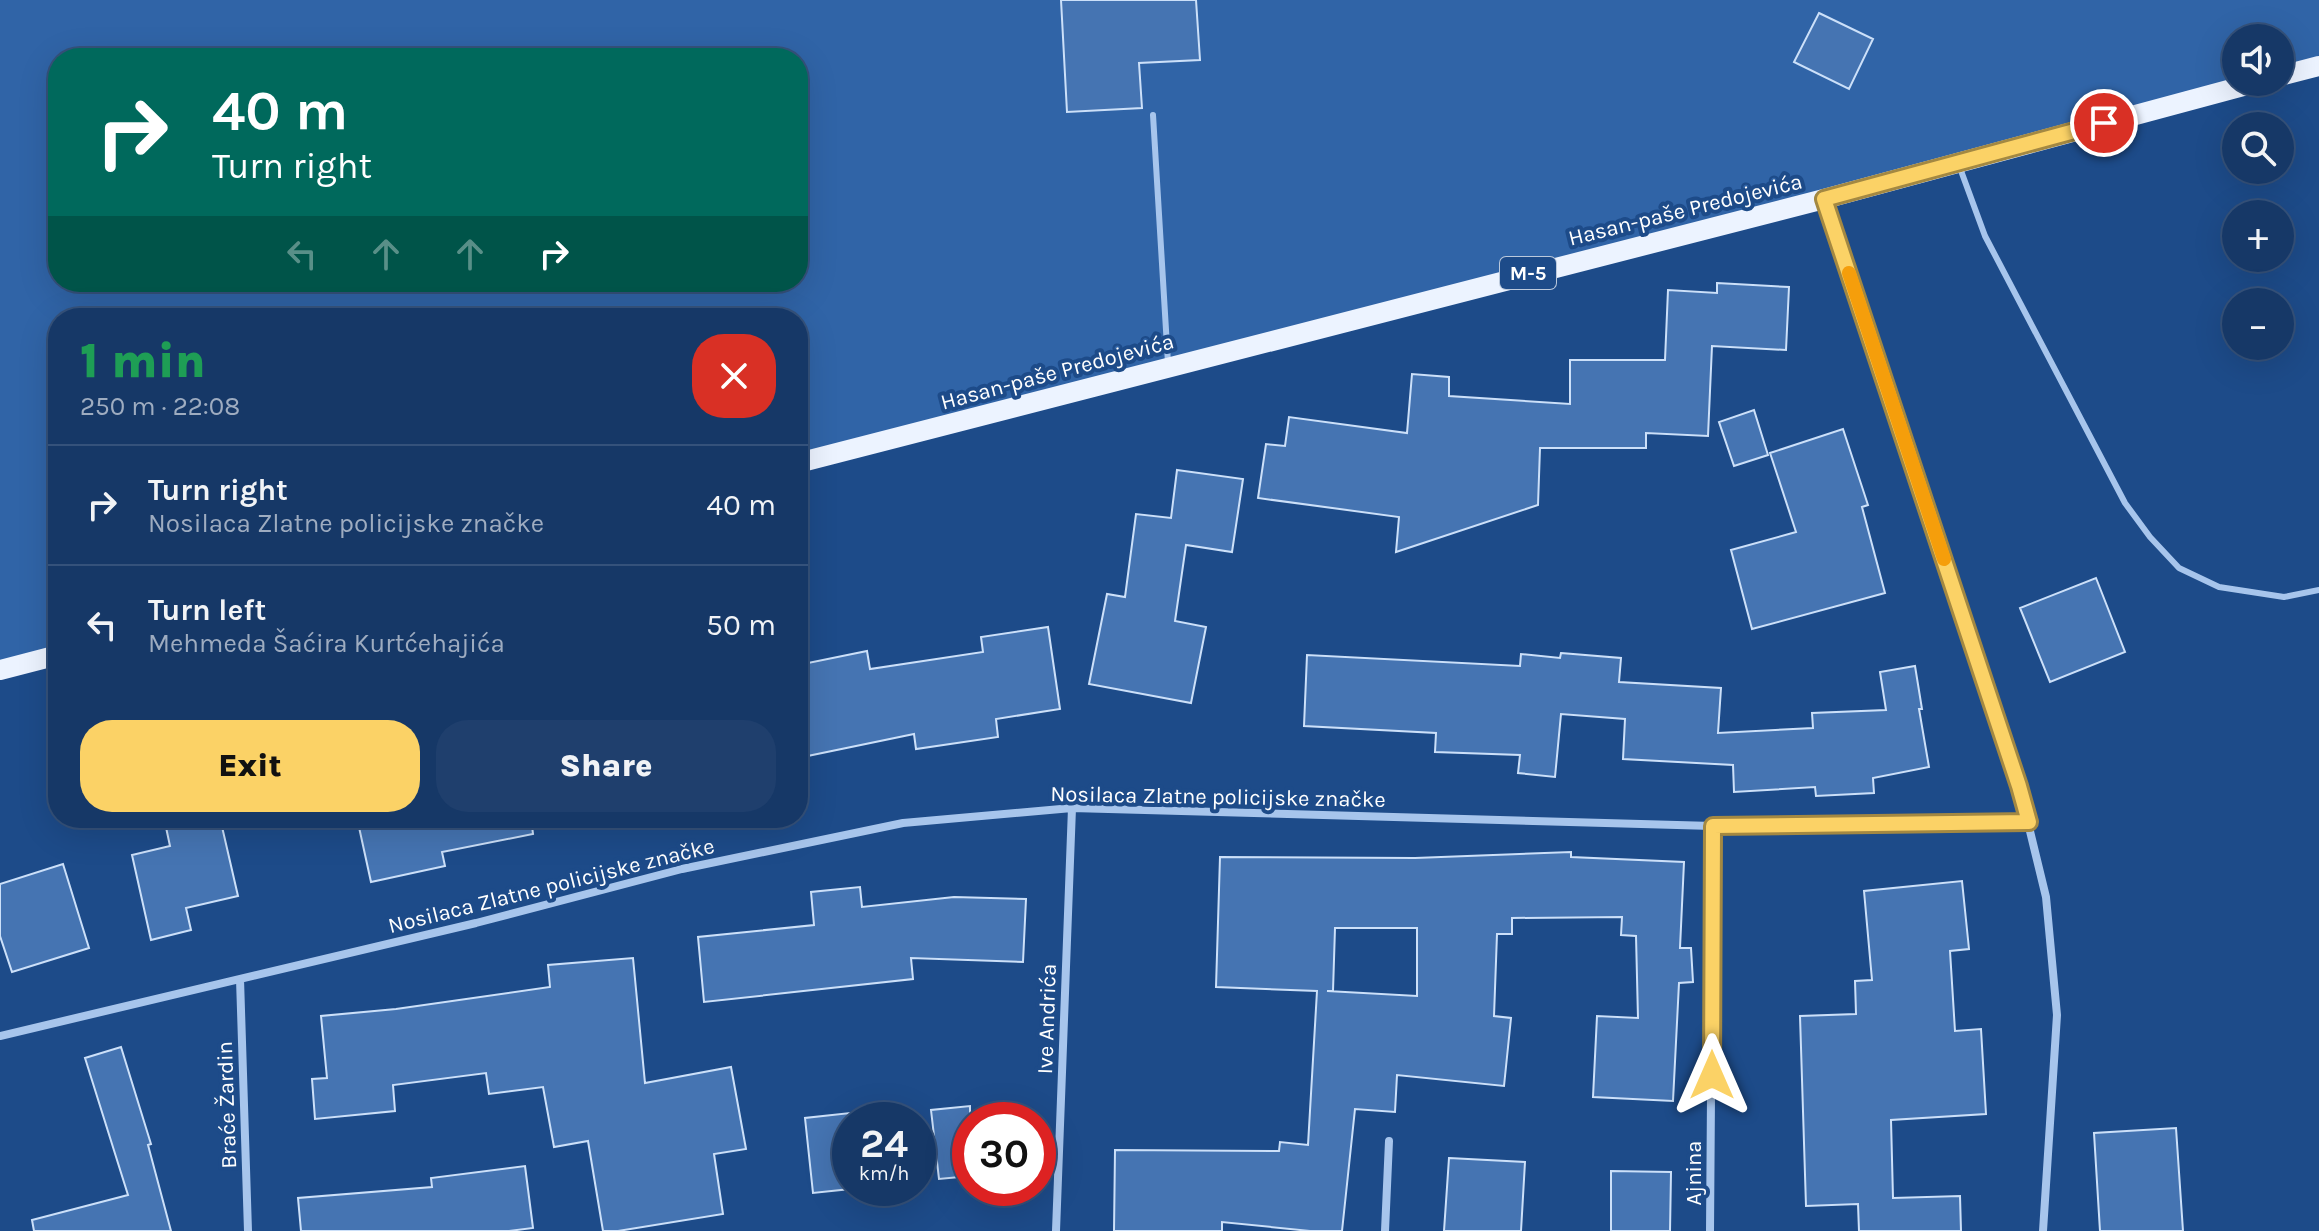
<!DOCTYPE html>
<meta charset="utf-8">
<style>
body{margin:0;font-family:Karla,sans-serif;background:#1f3f6d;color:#f1f3f6;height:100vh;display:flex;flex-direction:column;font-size:30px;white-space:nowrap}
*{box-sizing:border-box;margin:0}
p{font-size:26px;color:#9eacc0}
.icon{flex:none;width:44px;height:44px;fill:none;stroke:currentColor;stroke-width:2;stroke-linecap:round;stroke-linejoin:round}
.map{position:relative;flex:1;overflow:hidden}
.sheet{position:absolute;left:48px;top:308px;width:760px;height:520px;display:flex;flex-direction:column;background:#163867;border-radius:32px;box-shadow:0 8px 32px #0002,0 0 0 2px #35527b}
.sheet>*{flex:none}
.banner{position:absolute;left:48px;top:48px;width:760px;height:244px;border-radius:32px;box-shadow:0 8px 32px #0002,0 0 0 2px #35527b;background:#00695c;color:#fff;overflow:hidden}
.buttons{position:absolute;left:2222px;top:24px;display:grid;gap:16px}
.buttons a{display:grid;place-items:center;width:72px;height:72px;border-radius:50%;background:#163867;box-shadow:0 8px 32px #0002,0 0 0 2px #35527b;font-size:40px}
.speed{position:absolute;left:832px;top:1102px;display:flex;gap:16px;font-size:40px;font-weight:700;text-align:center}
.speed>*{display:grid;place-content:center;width:104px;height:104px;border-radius:50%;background:#163867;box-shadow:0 8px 32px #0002,0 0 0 2px #35527b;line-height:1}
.speed small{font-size:20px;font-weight:400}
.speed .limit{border:12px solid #d22;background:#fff;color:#111}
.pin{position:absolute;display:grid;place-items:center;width:68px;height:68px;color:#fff;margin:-34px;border:4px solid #fff;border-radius:50%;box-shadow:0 2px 8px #0007}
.me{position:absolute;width:88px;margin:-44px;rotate:0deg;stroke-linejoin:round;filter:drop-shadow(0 0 6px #0008)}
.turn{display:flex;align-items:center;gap:28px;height:168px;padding:0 32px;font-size:36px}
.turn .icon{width:104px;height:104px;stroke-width:2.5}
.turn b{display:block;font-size:56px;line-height:68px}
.lanes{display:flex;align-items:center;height:76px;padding:0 32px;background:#0003;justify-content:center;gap:40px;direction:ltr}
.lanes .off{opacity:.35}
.round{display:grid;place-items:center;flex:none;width:84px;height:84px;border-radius:32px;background:#1f3f6d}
.head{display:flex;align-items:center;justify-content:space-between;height:136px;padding:0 32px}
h1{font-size:48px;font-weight:800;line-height:60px;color:#1e9e55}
.action{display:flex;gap:16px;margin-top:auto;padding:16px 32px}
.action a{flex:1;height:92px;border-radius:32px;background:#fbd266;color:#111;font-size:32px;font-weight:800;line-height:92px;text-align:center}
.action a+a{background:#1f3f6d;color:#f1f3f6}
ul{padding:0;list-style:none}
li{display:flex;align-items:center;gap:24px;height:120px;padding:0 32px;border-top:2px solid #35527b}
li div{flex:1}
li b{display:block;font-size:30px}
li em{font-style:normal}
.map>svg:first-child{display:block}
.green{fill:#3064a7;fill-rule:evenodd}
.building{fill:#4574b2;stroke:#cce0f9;stroke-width:2;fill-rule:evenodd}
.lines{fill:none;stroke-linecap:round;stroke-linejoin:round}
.lane{stroke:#a7c5ec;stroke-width:6}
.street{stroke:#a7c5ec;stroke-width:8}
.primary{stroke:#ecf3ff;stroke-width:20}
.route-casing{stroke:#a38842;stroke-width:20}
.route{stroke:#fbd266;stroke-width:14}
.slow{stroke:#f59e0b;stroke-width:14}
.labels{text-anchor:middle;stroke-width:8;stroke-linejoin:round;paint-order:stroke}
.shield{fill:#1d4b89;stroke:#bbc9dc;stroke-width:2}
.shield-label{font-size:20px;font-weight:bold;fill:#fff}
.street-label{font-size:22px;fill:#fff;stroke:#1d4b89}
</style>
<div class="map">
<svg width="2319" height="1231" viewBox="0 0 2319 1231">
<rect width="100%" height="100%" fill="#1d4b89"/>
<!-- green -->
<path class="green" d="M0,0H2319V66L2280,76V38H2236V82L798,463V318H58V655L0,670ZM58,58H798V282H58Z"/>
<!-- building -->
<path class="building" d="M1061,0H1196L1200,60L1139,63L1142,108L1067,112Z
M1819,13L1873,39L1849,89L1794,62Z
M1717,283L1789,287L1786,350L1712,346L1708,436L1646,433V448H1540L1538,505L1396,552L1399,517L1258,498L1266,444L1285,446L1289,417L1407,433L1412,374L1449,377V396L1570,404V360H1665L1668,290L1717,293Z
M1754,410L1768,455L1734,466L1719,422Z
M1843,429L1868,505L1862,507L1885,593L1752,629L1731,550L1796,532L1770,453Z
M1177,470L1243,479L1232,552L1186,545L1175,621L1206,627L1191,703L1089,684L1107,594L1125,597L1136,514L1171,518Z
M2096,578L2125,652L2050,682L2020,608Z
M1048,627L1060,709L996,719L998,737L916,749L914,734L798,758V665L867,651L870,669L983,652L981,637Z
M1561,653L1621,658L1619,682L1721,688L1718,733L1813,728L1812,713L1886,710L1880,672L1915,666L1922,709H1919L1929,767L1873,778L1874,793L1816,796L1815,787L1734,792L1733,765L1623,759L1625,719L1561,714L1555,777L1518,773L1520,755L1435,752L1436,733L1304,726L1307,655L1520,666L1521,654L1560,658Z
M164,818H220L238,896L186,908L191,930L151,940L132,855L170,846Z
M357,818H531L533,834L442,852L445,866L371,882Z
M1571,852V857L1684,862L1680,948H1691L1693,982L1679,983L1673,1101L1593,1097L1597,1016L1638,1018L1636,936L1621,935L1622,917L1512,918V934H1497L1494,1016L1511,1018L1504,1086L1397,1075L1395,1112L1355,1109L1342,1231H1310L1222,1222V1231H1114L1115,1150L1279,1151L1280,1142L1308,1145L1317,991L1216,987L1220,857L1415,858ZM1335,928H1417V996L1327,991H1333Z
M63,864L89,948L12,972L0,936V884Z
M1962,881L1969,949L1950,951L1955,1031L1981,1029L1986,1114L1891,1120L1893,1198L1960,1196L1961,1231H1859L1858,1204L1806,1206L1800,1016L1856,1014L1855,981L1872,980L1864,891Z
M860,887L862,907L954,897L1026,899L1023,962L911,958L913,979L704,1002L698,937L814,925L811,892Z
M633,958L645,1083L731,1067L746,1149L714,1154L723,1214L618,1231H603L588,1141L554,1147L543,1087L489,1094L486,1073L393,1085L395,1111L315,1119L312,1079L327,1078L321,1016L396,1009L550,987L548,965Z
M121,1047L151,1144L148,1145L171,1231H34L32,1220L128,1195L85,1058Z
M970,1106V1176L939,1179L931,1110Z
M850,1113V1189L813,1193L805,1118Z
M2176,1128L2183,1231H2100L2094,1133Z
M1449,1158L1525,1162L1521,1231H1444Z
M525,1166L533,1228L509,1231H301L298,1198L432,1187L431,1178Z
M1611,1171L1671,1172L1670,1231H1611Z"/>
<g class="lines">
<!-- lane -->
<path class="lane" d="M1153,115L1168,363
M1960,168L1985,236L2125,503L2150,537L2179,568L2219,587L2284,597L2319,590"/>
<!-- street -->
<path class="street" d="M1824,199L2019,786L2046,897L2057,1015L2043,1231
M240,979L248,1231
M0,1036L476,923L682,869L903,823L1072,808L1713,826L2029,822
M1056,1231L1072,808
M1385,1231L1389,1141
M1710,1231L1713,826"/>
<!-- primary -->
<path class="primary" d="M2280,76L2319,66
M798,463L1824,199L2258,82
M0,670L58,655"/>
</g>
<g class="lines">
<defs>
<path id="route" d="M1712,1075L1713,826L2029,822L2019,786L1824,199L2104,123"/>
</defs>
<!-- route casing -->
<use href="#route" class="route-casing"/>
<!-- route -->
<use href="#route" class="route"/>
<!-- slow -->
<path class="slow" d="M1849,273L1944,559"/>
</g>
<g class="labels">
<!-- shield labels -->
<rect class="shield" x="1500" y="257" width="56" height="32" rx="6"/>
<g class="shield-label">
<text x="1528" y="280">M-5</text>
</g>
<!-- street labels -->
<g class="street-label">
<text transform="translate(1685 209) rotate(-14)" y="8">Hasan-paše Predojevića</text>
<text transform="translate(1057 371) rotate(-15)" y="8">Hasan-paše Predojevića</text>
<text transform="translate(1218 796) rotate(1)" y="8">Nosilaca Zlatne policijske značke</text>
<text transform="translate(551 885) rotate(-14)" y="8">Nosilaca Zlatne policijske značke</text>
<text transform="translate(1046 1019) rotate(-88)" y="8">Ive Andrića</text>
<text transform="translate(226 1105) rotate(-92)" y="8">Braće Žardin</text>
<text transform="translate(1693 1173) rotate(-90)" y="8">Ajnina</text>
</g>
</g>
</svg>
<div class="buttons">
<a><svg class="icon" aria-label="sound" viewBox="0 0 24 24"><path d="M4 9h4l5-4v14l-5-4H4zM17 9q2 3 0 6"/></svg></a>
<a><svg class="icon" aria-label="search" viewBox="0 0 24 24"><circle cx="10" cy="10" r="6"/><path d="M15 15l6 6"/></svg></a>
<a>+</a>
<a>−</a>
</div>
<div class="speed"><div>24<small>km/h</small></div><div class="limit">30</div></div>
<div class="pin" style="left:2104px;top:123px;background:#d93025"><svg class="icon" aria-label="arrive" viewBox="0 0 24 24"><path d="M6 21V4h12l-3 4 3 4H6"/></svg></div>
<svg class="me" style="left:1712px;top:1075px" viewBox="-20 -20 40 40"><path d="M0-17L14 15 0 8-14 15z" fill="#fbd266" stroke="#fff" stroke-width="4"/></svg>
<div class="banner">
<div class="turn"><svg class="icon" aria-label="right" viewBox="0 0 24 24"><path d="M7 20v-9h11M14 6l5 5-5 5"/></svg><div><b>40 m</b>Turn right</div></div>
<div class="lanes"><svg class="icon off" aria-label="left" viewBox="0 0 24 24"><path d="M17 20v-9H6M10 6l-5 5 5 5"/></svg><svg class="icon off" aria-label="ahead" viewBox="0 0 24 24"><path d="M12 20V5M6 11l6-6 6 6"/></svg><svg class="icon off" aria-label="ahead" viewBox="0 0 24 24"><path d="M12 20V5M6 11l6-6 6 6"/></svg><svg class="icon" aria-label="right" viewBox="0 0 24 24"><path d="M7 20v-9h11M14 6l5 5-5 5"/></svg></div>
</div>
<section class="sheet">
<div class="head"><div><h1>1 min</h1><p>250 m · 22:08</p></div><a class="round" style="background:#d93025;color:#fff"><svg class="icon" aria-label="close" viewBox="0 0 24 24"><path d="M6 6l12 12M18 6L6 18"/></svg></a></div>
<ul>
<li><svg class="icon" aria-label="right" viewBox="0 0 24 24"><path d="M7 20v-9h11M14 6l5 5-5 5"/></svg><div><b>Turn right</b><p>Nosilaca Zlatne policijske značke</p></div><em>40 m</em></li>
<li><svg class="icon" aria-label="left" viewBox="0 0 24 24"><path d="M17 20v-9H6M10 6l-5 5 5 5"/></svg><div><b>Turn left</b><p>Mehmeda Šaćira Kurtćehajića</p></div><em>50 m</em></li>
</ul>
<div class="action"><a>Exit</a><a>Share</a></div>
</section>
</div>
